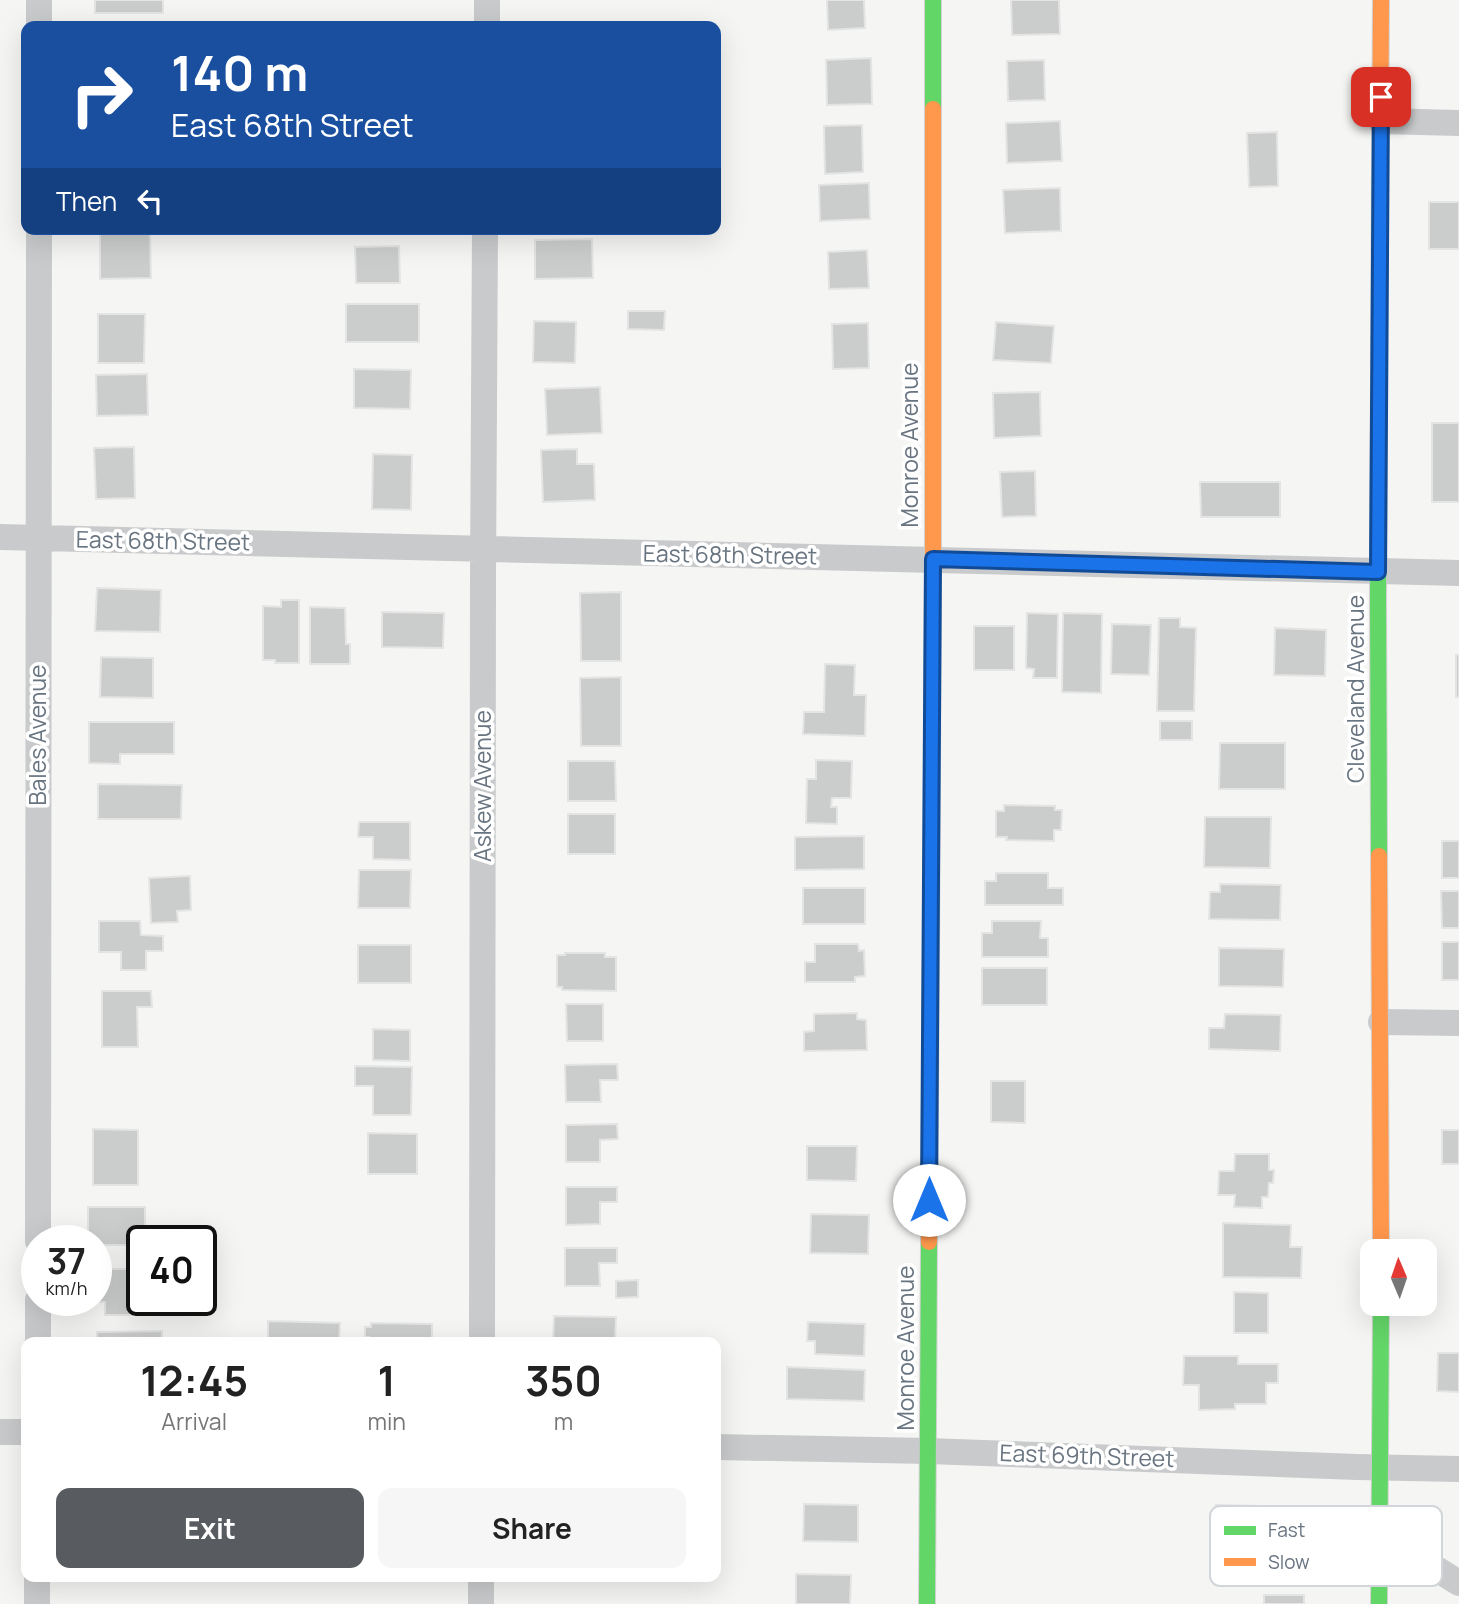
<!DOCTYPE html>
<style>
body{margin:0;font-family:Manrope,sans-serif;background:#f6f6f6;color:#222;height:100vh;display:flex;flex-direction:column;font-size:26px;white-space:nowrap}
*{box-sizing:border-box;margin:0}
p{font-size:23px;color:#767676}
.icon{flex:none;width:38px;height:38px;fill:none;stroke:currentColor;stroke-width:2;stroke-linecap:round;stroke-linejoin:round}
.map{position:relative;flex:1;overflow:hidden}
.sheet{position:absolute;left:21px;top:1337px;width:700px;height:245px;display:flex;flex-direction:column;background:#fff;border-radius:14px;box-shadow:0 7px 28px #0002}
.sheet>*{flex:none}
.guide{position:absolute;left:21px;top:21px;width:700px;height:214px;border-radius:14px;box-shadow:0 7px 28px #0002;background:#1a4fa0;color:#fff;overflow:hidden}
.needle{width:46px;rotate:358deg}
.fabs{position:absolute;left:1360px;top:1239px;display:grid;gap:14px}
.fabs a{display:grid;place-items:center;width:77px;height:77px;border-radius:14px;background:#fff;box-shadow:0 7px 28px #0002;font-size:35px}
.speed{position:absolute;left:21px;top:1225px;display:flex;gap:14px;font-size:35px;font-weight:700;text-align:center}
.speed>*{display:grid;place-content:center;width:91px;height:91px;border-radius:50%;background:#fff;box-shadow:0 7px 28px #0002;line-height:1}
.speed small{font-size:18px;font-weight:400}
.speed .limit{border:4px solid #111;border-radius:10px;background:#fff;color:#111}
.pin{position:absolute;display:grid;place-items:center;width:60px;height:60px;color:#fff;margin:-30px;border-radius:14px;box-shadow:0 4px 10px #0006}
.me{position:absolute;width:77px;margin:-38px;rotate:0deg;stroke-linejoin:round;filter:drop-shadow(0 0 5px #0008)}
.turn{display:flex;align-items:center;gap:24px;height:147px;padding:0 35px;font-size:32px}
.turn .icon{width:91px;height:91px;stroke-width:2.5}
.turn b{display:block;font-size:49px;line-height:60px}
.then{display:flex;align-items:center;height:66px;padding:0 35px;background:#0003;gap:14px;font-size:26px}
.eta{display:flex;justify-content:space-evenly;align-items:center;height:119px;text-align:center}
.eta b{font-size:42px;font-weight:700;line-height:49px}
.primary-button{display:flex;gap:14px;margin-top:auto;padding:14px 35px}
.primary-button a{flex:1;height:80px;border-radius:14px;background:#585b5f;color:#fff;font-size:28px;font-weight:700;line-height:80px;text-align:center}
.primary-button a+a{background:#f6f6f6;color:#222}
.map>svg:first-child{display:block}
.building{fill:#cbcccc;stroke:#e4e4e4;stroke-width:2}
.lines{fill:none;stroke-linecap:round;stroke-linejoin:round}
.fast-casing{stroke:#d1d1d1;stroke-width:18}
.slow-casing{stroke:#d1d1d1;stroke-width:18}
.street{stroke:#c9cacb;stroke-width:26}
.fast{stroke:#63d668;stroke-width:16}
.slow{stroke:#ff974d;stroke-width:16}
.route-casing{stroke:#114b97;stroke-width:18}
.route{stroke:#1a73e8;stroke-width:12}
.labels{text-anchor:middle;stroke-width:7;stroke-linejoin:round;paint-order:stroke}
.street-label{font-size:23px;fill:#687480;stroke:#fff}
.key{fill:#fff;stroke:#d2d5d9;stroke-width:2}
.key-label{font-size:19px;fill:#687480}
</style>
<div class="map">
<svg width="1459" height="1604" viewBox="0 0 1459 1604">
<rect width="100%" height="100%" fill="#f5f5f4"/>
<!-- building -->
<path class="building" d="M95,0H163V13H95Z
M827,0H864L865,28L828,30Z
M1011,0H1059L1060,34L1012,35Z
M871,58L872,104L827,105L826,60Z
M1044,60L1045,100L1008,101L1007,61Z
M1060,121L1062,161L1007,163L1006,123Z
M862,125L863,172L825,174L824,126Z
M1277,132L1278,186L1249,187L1247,133Z
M869,183L870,219L820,221L819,185Z
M1060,188L1061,231L1005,233L1003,190Z
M1429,202H1459V249H1429Z
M100,231H150L151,278L100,279Z
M592,239L593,278L535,279V240Z
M399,246L400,283H356L355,247Z
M867,250L869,288L829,289L828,252Z
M346,304H419V342H346Z
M628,311H665L664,330L628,329Z
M98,314H145L144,363H98Z
M534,321L576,322L575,363L533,362Z
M996,322L1054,326L1051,363L993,360Z
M868,323L869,368L833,369L832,324Z
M354,369L411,370L410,409L354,408Z
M147,374L148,415L97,416L96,375Z
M600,387L602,433L547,435L545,389Z
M1040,392L1041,436L994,438L993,393Z
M1432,423H1459V502H1432Z
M134,447L135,498L96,499L94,448Z
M577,449V464H594L595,500L543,502L541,450Z
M373,454L412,455L411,510L372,509Z
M1035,471L1036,516L1002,517L1000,472Z
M1200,482H1280V517H1201Z
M97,588L161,590L160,632L95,631Z
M621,592V661H581L580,593Z
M281,600H299V663H275V660H263V606L281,607Z
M310,607L345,608L346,644H350V664H310Z
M382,612L444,613L443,648L382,647Z
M1027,613L1058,614L1057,678H1033L1034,669L1026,668Z
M1063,613L1102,614L1101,693L1062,692Z
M1159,618H1180V627L1196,628L1194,711H1157Z
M1112,624L1151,625L1149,675L1111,674Z
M974,626H1014V670H974Z
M1275,628L1326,630L1325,676L1274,675Z
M1456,655H1459V697H1456Z
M101,657L153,658V698L100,697Z
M825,664L855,665L854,695H866L865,736L803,734L804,712H824Z
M621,677V746H581L580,678Z
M1160,721H1192V740H1160Z
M89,722H174V754H120V764L89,763Z
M1220,743H1285V789H1219Z
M816,760L852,761L851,798H832L831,807H837V824L806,823L807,779H816Z
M568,761H615L616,801H568Z
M98,784L182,785L181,819H98Z
M1004,805L1055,806V810H1062L1061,830H1054V841L1006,840L1007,837H996V811H1004Z
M568,814H615V854H568Z
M1205,817H1271L1270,868L1204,867Z
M359,822H410V860L373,859V837H358Z
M864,836V869L795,870V837Z
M1442,841H1459V878H1442Z
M359,870H411L410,908H358Z
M996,873H1048V888H1063V905H985V881H996Z
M190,876L191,910L177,911L178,922L151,923L149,878Z
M1220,884L1281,885L1280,920L1209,919L1210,892H1220Z
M803,888H865V924H803Z
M1441,891H1459V928H1442Z
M99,921H140L141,935L163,936V951H146V970H121V952H99Z
M992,921H1041L1040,938H1048V957H982V933H992Z
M1442,942H1459V980H1442Z
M815,944H858L859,951L864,950L865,976L855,977V982H805V962H815Z
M358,945H411V983H358Z
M1219,948L1284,949L1283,987L1219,986Z
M565,953H605V957H616V991L562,990V987H557V955H565Z
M982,968H1047V1005H982Z
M102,991H151L152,1007H137L138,1047H102Z
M566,1004H603V1041H567Z
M857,1013V1019L866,1020L867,1050L804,1051V1032L814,1031V1014Z
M1225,1014L1281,1015L1280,1051L1209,1049V1028H1224Z
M373,1029L410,1030V1061L373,1060Z
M617,1064L618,1080H600L601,1102H566L565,1065Z
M355,1066L412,1067L411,1115H373V1086H355Z
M991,1081H1025V1123L991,1122Z
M617,1124L618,1139L600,1140V1162H566V1125Z
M93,1129L138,1130V1185H93Z
M1442,1130H1459V1164H1442Z
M368,1133L417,1134V1174H368Z
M807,1146H857L856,1181L807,1180Z
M1235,1154H1269V1170H1274L1273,1183H1269L1268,1197H1262V1208L1234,1207L1235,1195H1218L1219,1171H1234Z
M566,1187H617V1202H600V1224L566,1225Z
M88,1207H145V1241H142V1245H96V1241H88Z
M811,1214L869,1215L868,1254L810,1253Z
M1223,1223L1291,1225L1290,1247H1302L1301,1278L1223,1277Z
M565,1248H617V1263H599L600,1286H565Z
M96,1269H132V1288H142V1315H105V1302H96Z
M638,1280V1297L616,1298V1281Z
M1234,1292L1268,1293V1333H1234Z
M554,1316L616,1317L615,1342H553Z
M268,1321L340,1323L339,1342H268Z
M808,1322L865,1324L864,1356L815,1354V1341H807Z
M371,1323L432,1324V1342H369V1337H365V1327H371Z
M162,1331V1342H97V1332Z
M1438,1353H1459V1392L1437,1391Z
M1184,1356H1238V1364H1278V1383H1266V1404H1235V1409L1199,1410V1385H1183Z
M787,1367L865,1370L864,1401L787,1399Z
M804,1504L858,1505V1542L803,1541Z
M1216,1505L1300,1507V1539L1215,1536Z
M796,1574L851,1575L850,1604H796Z
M1264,1595H1304V1604H1264Z"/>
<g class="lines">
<defs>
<path id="fast" d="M933,0V109
M1379,856L1378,598L1380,163
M931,959L933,565
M927,1604L929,1242
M1379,1604L1381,1304"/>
<path id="slow" d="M1380,163L1381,0
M933,565V109
M1379,856L1381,1251
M929,1242L931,959"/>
</defs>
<!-- fast casing -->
<use href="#fast" class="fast-casing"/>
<!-- slow casing -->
<use href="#slow" class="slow-casing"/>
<!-- street -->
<path class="street" d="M39,26V0
M487,26V0
M1381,121L1459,123
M0,537L1459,573
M1381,1022L1459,1023
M38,1241L39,229
M38,1342V1300
M482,1342L483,576L485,229
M0,1432H26
M716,1447L928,1451L1357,1467L1459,1469
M1379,1533L1459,1583
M37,1604V1577
M481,1604V1577"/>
<!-- fast -->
<use href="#fast" class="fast"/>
<!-- slow -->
<use href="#slow" class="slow"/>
</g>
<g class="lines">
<defs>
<path id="route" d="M929,1200L933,559L1378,572L1381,97"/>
</defs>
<!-- route casing -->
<use href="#route" class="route-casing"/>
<!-- route -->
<use href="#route" class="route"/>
</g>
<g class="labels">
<!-- street labels -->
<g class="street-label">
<text transform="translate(910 445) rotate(-90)" y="8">Monroe Avenue</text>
<text transform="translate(163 541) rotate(1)" y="8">East 68th Street</text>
<text transform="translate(730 555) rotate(1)" y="8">East 68th Street</text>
<text transform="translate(1356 689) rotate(-90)" y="8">Cleveland Avenue</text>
<text transform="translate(38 735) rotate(-90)" y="8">Bales Avenue</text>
<text transform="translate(483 786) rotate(-90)" y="8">Askew Avenue</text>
<text transform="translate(906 1348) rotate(-90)" y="8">Monroe Avenue</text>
<text transform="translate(1087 1456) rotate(2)" y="8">East 69th Street</text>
</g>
</g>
<!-- legend -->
<rect x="1210" y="1506" width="232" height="80" rx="10" class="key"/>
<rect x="1224" y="1526" width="32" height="9" fill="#63d668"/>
<rect x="1224" y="1558" width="32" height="8" fill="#ff974d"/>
<g class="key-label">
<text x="1268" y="1537">Fast</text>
<text x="1268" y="1569">Slow</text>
</g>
</svg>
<div class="fabs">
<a><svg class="needle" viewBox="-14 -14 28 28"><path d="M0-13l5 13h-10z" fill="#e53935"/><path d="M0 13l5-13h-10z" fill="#767676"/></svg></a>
</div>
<div class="speed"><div>37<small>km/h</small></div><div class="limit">40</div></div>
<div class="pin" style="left:1381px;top:97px;background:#d93025"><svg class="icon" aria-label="arrive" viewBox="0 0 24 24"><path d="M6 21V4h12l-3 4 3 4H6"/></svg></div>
<svg class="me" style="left:929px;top:1200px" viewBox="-20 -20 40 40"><circle r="19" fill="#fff"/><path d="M0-13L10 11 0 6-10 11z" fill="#1a73e8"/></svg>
<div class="guide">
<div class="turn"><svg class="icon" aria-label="right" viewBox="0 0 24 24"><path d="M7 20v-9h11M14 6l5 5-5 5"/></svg><div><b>140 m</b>East 68th Street</div></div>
<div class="then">Then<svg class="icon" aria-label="left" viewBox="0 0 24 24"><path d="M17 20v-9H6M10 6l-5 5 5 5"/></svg></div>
</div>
<section class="sheet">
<div class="eta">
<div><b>12:45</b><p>Arrival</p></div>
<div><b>1</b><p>min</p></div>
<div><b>350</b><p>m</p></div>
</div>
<div class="primary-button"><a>Exit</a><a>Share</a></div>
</section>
</div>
